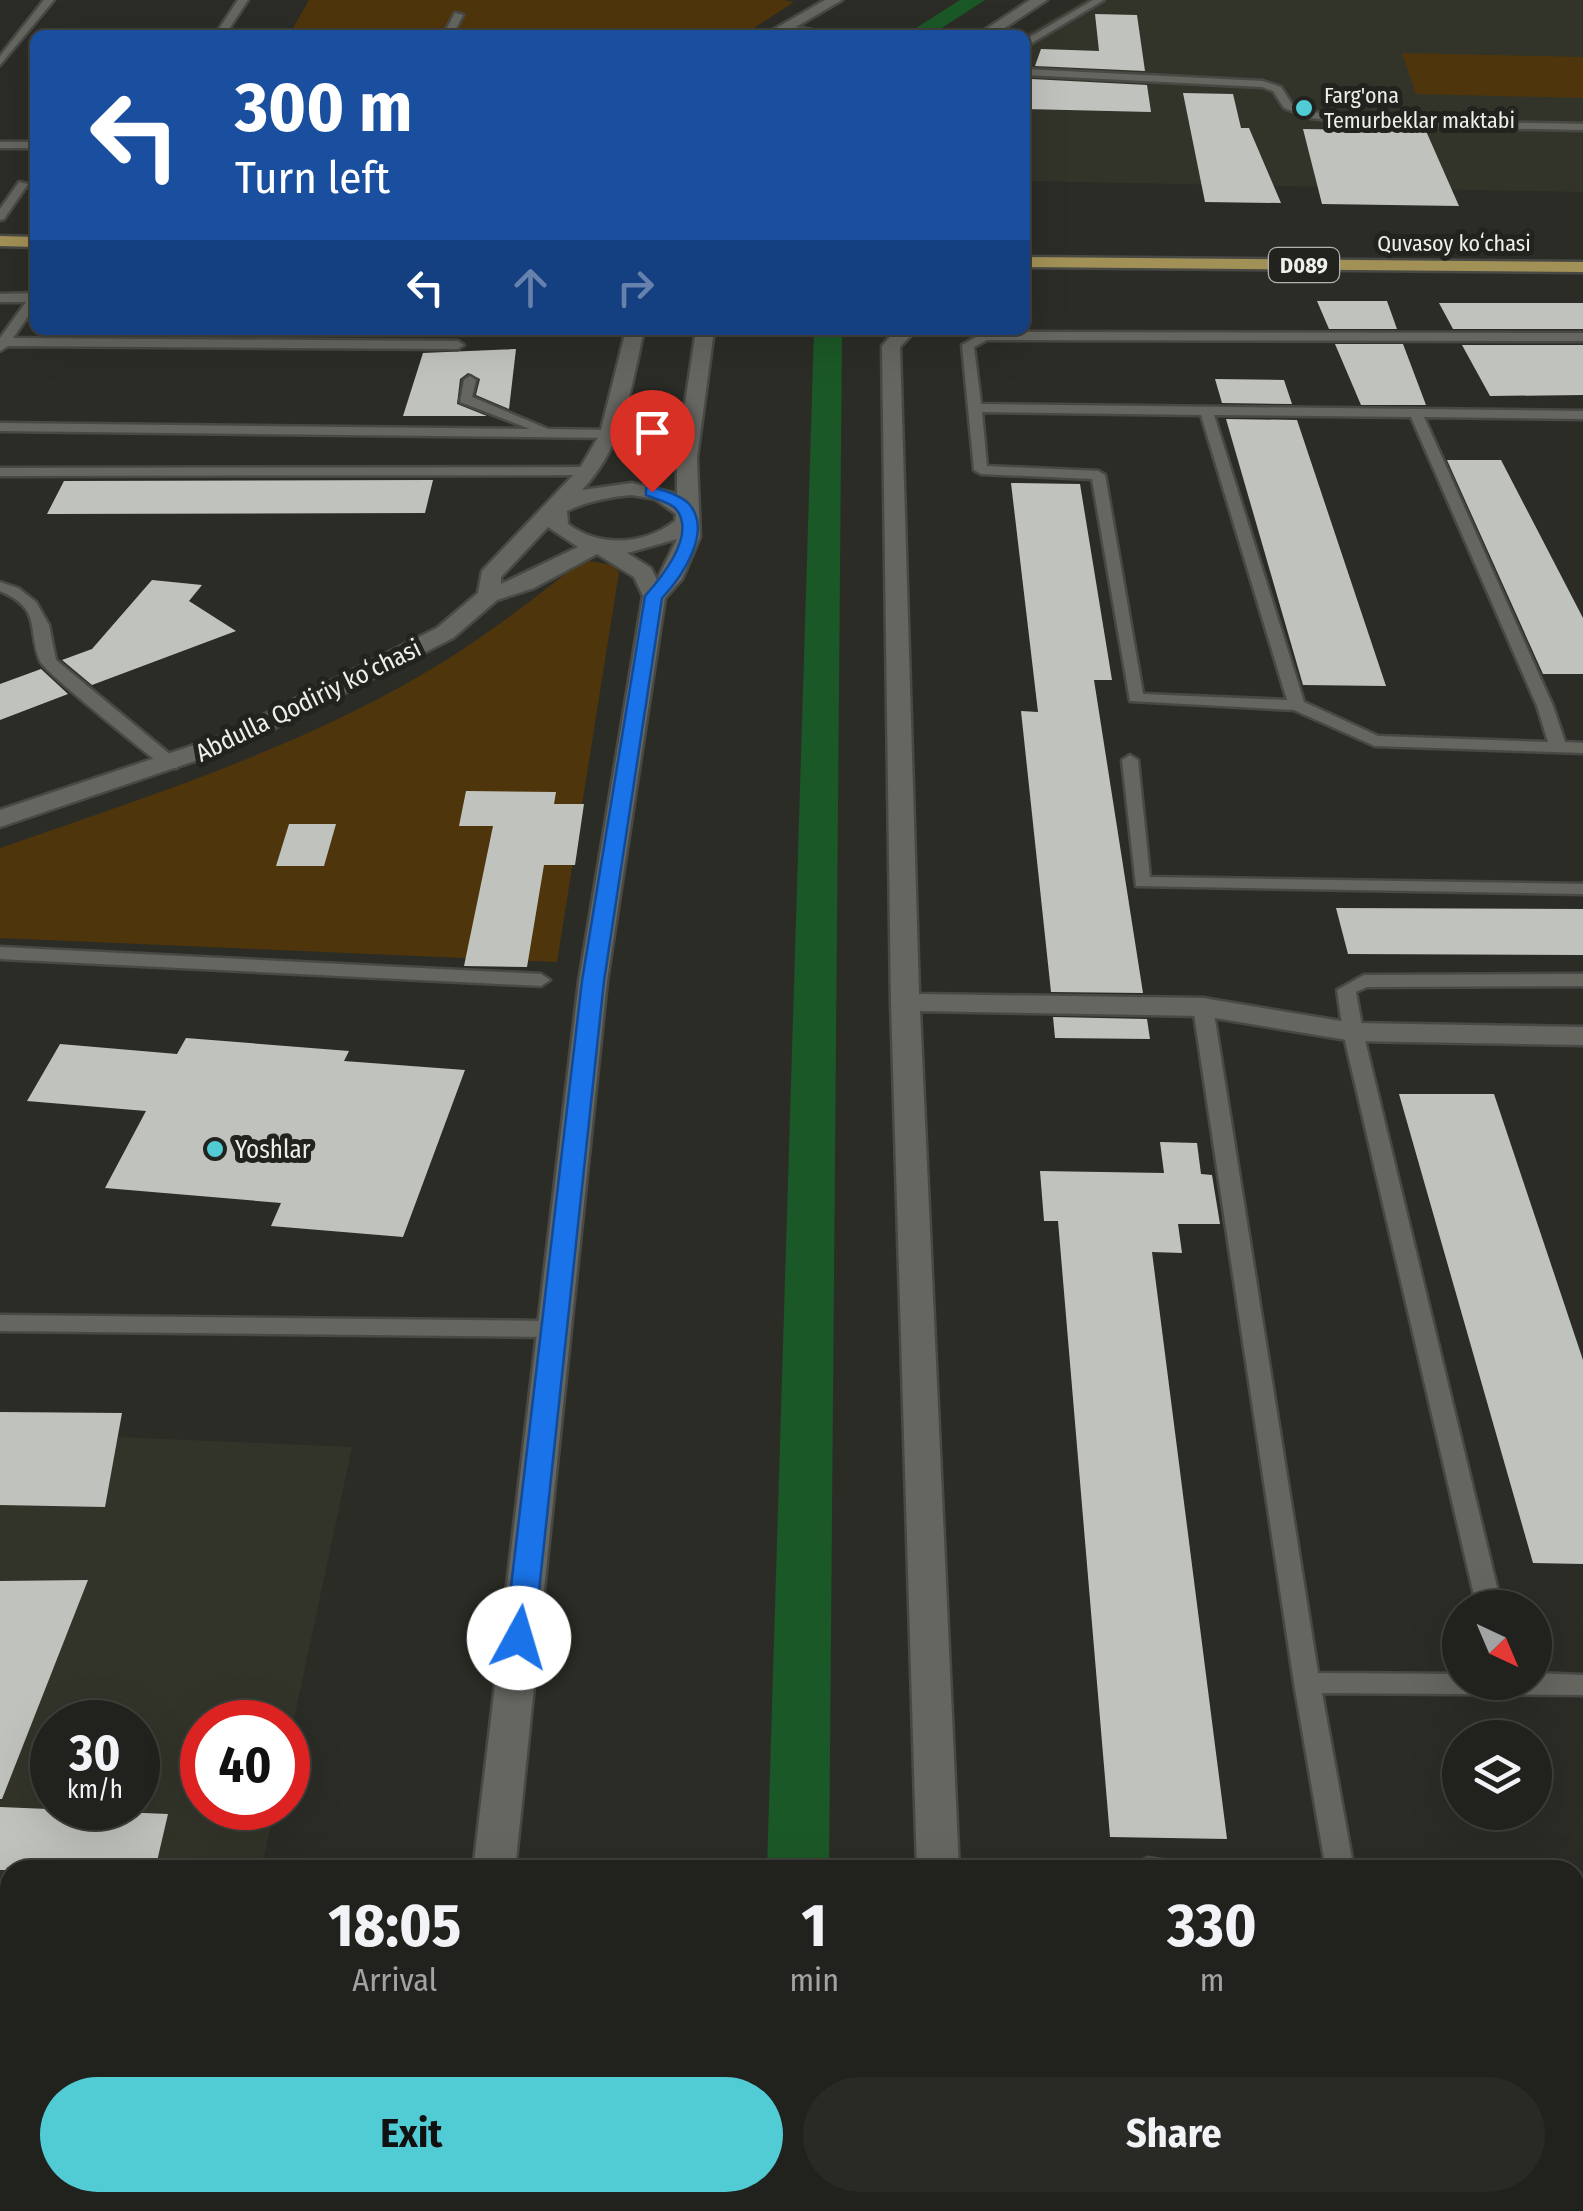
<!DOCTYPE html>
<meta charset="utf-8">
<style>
body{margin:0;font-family:"Fira Sans Condensed",sans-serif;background:#292926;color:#f1f3f6;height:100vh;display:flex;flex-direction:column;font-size:38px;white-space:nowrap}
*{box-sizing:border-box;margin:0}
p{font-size:32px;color:#a2a3a4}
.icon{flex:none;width:55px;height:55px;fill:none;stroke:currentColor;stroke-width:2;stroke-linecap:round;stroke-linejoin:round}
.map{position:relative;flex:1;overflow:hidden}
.sheet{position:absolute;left:0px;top:1860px;width:1585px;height:352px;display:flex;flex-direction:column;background:#21211d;border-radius:30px 30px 0 0;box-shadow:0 10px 40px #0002,0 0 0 2px #3e3e3b}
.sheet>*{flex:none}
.hud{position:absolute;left:30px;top:30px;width:1000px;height:305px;border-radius:15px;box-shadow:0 10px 40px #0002,0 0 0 2px #3e3e3b;background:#1a4fa0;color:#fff;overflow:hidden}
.needle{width:65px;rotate:136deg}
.fabs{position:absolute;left:1442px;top:1590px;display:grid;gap:20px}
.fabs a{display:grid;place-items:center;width:110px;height:110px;border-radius:50%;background:#21211d;box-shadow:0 10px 40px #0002,0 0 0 2px #3e3e3b;font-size:50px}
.speed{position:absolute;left:30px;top:1700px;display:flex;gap:20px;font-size:50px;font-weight:700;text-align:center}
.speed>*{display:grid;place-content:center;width:130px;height:130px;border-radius:50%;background:#21211d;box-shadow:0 10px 40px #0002,0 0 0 2px #3e3e3b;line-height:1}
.speed small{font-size:25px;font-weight:400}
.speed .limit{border:15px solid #d22;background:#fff;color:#111}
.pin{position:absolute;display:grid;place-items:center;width:85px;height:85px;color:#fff;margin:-102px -42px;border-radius:50% 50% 50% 0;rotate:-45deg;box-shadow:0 0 10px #0007}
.pin .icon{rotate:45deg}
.me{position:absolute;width:110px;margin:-55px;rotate:6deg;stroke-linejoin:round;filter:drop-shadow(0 0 8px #0008)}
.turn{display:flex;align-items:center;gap:35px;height:210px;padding:0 40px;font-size:45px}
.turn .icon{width:130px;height:130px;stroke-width:2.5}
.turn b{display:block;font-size:70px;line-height:85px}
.lanes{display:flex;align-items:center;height:95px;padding:0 40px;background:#0003;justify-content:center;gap:50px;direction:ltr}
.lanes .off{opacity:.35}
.eta{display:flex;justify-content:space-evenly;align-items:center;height:170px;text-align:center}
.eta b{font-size:60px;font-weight:700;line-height:70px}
.primary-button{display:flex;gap:20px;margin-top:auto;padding:20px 40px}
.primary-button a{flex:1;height:115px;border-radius:60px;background:#51ccd4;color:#111;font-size:40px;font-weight:700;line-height:115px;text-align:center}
.primary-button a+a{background:#292926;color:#f1f3f6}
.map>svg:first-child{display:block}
.built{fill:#333429;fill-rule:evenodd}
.green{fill:#4f350b}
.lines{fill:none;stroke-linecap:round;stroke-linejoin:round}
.canal{fill:#1b5827;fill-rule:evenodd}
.building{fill:#c0c3bd}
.lane-casing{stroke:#484945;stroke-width:5}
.street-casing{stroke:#484945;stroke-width:5}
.secondary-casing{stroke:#484945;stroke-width:5}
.primary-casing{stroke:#484945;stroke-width:5}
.lane{fill:#656660;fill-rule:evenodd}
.street{fill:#656660;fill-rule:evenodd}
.secondary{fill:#656660;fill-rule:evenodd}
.primary{fill:#a29156;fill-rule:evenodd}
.route{fill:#1a73e8;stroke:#114b97;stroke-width:2.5}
.poi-dot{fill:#51ccd4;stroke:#22221e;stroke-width:4}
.labels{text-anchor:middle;stroke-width:10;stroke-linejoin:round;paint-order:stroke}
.far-poi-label{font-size:22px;fill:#eeefeb;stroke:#22221e;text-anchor:start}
.far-street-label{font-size:22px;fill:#eeefeb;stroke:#22221e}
.shield{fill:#22221e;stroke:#b1b2ae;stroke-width:2.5}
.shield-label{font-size:22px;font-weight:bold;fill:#eeefeb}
.street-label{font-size:25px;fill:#eeefeb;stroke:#22221e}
.poi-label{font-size:25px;fill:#eeefeb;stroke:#22221e;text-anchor:start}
</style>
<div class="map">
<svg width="1583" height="2211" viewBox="0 0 1583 2211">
<rect width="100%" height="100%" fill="#2c2c27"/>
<!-- built -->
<path class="built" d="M1085,0H1583V192L1025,181L1024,35Z
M0,1432L352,1447L288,1747V1722H202V1808H275L261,1870H10V2202L190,2203L188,2211H0ZM52,1722H138V1808H52Z"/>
<!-- green -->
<path class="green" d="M309,0H783L794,2L743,35H289Z
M1402,53L1583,57V98L1416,94Z
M590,561L613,565L619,572L557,962L0,938V848C150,796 307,746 443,662C489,633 531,601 573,568Z"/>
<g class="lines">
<!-- canal -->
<path class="canal" d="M960,0H985L931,35H905Z
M814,330H842L829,1870H767Z
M759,2202H829L831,2211H761Z"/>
</g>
<!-- building -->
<path class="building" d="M1095,14L1137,15L1145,71L1035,66L1041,49L1099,51Z
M1031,79L1147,85L1151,112L1025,109Z
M1183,93L1233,94L1241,128H1249L1281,203L1205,202Z
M1303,129L1426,131L1459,206L1322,204Z
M1317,301H1387L1397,329H1329Z
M1439,303H1583V329H1453Z
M1335,344H1403L1426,405H1361Z
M1462,345H1583V395L1490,396Z
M516,349L509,409L476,395L480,379L468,373L460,379L457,404L487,416H403L423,353Z
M1215,379L1284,380L1292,404L1222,403Z
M1226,419L1297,420L1386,686L1303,685Z
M1447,460H1501L1583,618V674H1543Z
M433,480L425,513L47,514L64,481Z
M1011,483L1080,484L1112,680H1094L1143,993L1051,992L1021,711L1038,712Z
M152,580L202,585L189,601L236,631L92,685L62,660L92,649Z
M41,669L68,694L0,720V684Z
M466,791L556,792L554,804H584L575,865H544L527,967L464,966L493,826H459Z
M289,824H336L324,866H276Z
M1336,908L1583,909V955L1348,954Z
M1053,1017L1147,1019L1150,1039L1055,1038Z
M186,1038L349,1051L344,1061L465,1070L403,1237L271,1226L281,1203L105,1188L146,1111L27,1101L60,1044L177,1054Z
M1399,1094H1494L1583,1360V1564L1533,1563Z
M1160,1142L1197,1143L1201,1174L1212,1175L1220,1224H1178L1182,1253L1152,1252L1227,1839L1110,1837L1058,1221H1044L1040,1171L1164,1173Z
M0,1412L122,1413L105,1507L0,1505Z
M88,1580L2,1799H0V1581Z
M0,1807L168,1814L155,1870H0Z"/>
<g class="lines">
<defs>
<path id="lane" d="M44,0H54L0,65V56Z
M238,0H248L225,35H215Z
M1093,0H1104L1025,47V40Z
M455,13L463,15L453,35H443Z
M784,25L823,32L828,35L781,30Z
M1025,69L1263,81L1281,87L1292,104L1312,112L1378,120L1583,124V130L1378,126L1310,118L1284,108L1273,91L1262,87L1025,75Z
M0,142H35V148H0Z
M19,182L28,184L4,219L0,220V209Z
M35,293V306L13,338L458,341L464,345L458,349L8,346L0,351V338L26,302H0V294Z
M985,332L1583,333V341L987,340L974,347L981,404L1583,411V419L1424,417L1553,706L1565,742L1583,743V753L1375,746L1294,710L1130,701L1092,479L981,474L974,470L962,345ZM982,412L1201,415L1287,700L1143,694L1105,475L1098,471L987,466ZM1214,415L1411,417L1537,706L1548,742L1378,736L1304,702Z
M470,376L476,380L472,397L548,429L610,430L617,434L610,438L0,431V423L530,429L460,402L464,380Z
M0,468L589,467L596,471L589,475L0,476Z
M0,582L18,588L36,602L49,625L56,660L177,760V768H165C147,753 45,673 40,661C27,630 43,609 0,591Z
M1130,755L1138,760L1150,877L1583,884V894L1136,886L1122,760Z
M0,947L541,974L550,980L541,986L0,959Z
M1583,974V986L1367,987L1356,992L1363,1032L1502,1608H1477L1343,1032L1337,990L1364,975Z
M1203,1001L1213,1007L1318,1673L1460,1674V1682H1535V1673L1583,1675V1695L1322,1693L1354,1870H1326L1294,1683L1193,1007Z
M0,1315L552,1321L560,1324L563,1329L560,1334L552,1337L0,1331Z
M1148,1858L1174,1862L1178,1870H1134L1138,1862Z
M0,2074H10V2102H0Z
M1181,2202H1212L1215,2211H1185Z
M1494,2202H1526L1529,2211H1498Z"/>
<path id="street" d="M825,0H842L782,35H764Z
M1030,0H1047L994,35H977Z
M896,330H916L900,347L919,994L1203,998L1353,1023L1583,1027V1045L1353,1041L1203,1016L920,1011L959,1870H917L891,1002L882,346Z
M949,2202H995L997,2211H951Z"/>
<path id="secondary" d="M626,330H644C631,388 624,446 582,490L632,483L677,494V458L696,330H714L697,458L700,537L682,579L665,598L607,981L515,1870H473L579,981L643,596L634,577L597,554L534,588L497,600L453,638L239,746L0,827V810L221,736L437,628L478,593L482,571L580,468L600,434ZM632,495L655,499L676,514L675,521C644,545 600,548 568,524L567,511C588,501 609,497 632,495ZM548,527L578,547L501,584V577ZM677,539L657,580L651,568L627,553Z
M442,2202H488V2211H442Z"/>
<path id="primary" d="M0,236L35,237V247L0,246Z
M1025,257L1583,262V272L1025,267Z"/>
</defs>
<!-- lane casing -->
<use href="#lane" class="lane-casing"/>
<!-- street casing -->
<use href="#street" class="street-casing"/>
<!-- secondary casing -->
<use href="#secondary" class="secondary-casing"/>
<!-- primary casing -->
<use href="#primary" class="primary-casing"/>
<!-- lane -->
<use href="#lane" class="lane"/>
<!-- street -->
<use href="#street" class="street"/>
<!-- secondary -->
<use href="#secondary" class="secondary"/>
<!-- primary -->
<use href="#primary" class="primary"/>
</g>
<!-- route -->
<path class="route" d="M652,487C663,490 681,495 689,504C713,531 682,577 662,598L604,981L534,1638L529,1646L519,1649L509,1646L505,1638L582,981L645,596C661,578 697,535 676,509C670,502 655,499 646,495V488Z"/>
<!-- markers -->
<g class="poi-dot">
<circle cx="1304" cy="108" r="10"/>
<circle cx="215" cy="1149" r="10"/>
</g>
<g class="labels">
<!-- far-poi labels -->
<g class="far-poi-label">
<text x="1324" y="103">Farg'ona<tspan x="1324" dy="25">Temurbeklar maktabi</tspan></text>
</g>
<!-- far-street labels -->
<g class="far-street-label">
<text x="1454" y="251">Quvasoy koʻchasi</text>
</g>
<!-- shield labels -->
<rect class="shield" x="1269" y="248" width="70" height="34" rx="8"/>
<g class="shield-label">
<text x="1304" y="273">D089</text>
</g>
<!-- street labels -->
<g class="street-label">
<text transform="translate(308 700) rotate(-26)" y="9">Abdulla Qodiriy koʻchasi</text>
</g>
<!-- poi labels -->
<g class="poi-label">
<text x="235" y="1158">Yoshlar</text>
</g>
</g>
</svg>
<div class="fabs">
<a><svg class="needle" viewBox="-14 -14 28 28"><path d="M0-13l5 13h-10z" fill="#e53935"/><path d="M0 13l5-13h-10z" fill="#a2a3a4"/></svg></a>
<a><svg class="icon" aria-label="layers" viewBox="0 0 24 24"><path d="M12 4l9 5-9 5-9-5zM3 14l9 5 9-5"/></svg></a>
</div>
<div class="speed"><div>30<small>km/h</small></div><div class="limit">40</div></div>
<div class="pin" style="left:652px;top:492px;background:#d93025"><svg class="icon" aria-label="arrive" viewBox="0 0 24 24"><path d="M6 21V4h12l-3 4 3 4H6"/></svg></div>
<svg class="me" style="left:519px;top:1638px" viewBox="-20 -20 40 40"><circle r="19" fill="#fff"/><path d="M0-13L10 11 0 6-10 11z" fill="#1a73e8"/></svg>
<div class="hud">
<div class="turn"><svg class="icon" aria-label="left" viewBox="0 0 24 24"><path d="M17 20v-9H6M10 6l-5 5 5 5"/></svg><div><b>300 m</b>Turn left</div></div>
<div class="lanes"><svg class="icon" aria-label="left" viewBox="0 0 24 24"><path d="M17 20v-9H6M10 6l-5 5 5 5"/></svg><svg class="icon off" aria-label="ahead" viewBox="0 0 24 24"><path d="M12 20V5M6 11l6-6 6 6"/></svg><svg class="icon off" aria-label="right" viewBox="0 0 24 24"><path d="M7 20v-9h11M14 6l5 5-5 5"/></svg></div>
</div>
<section class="sheet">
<div class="eta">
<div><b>18:05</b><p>Arrival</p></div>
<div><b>1</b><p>min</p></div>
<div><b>330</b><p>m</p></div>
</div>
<div class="primary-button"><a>Exit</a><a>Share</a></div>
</section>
</div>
